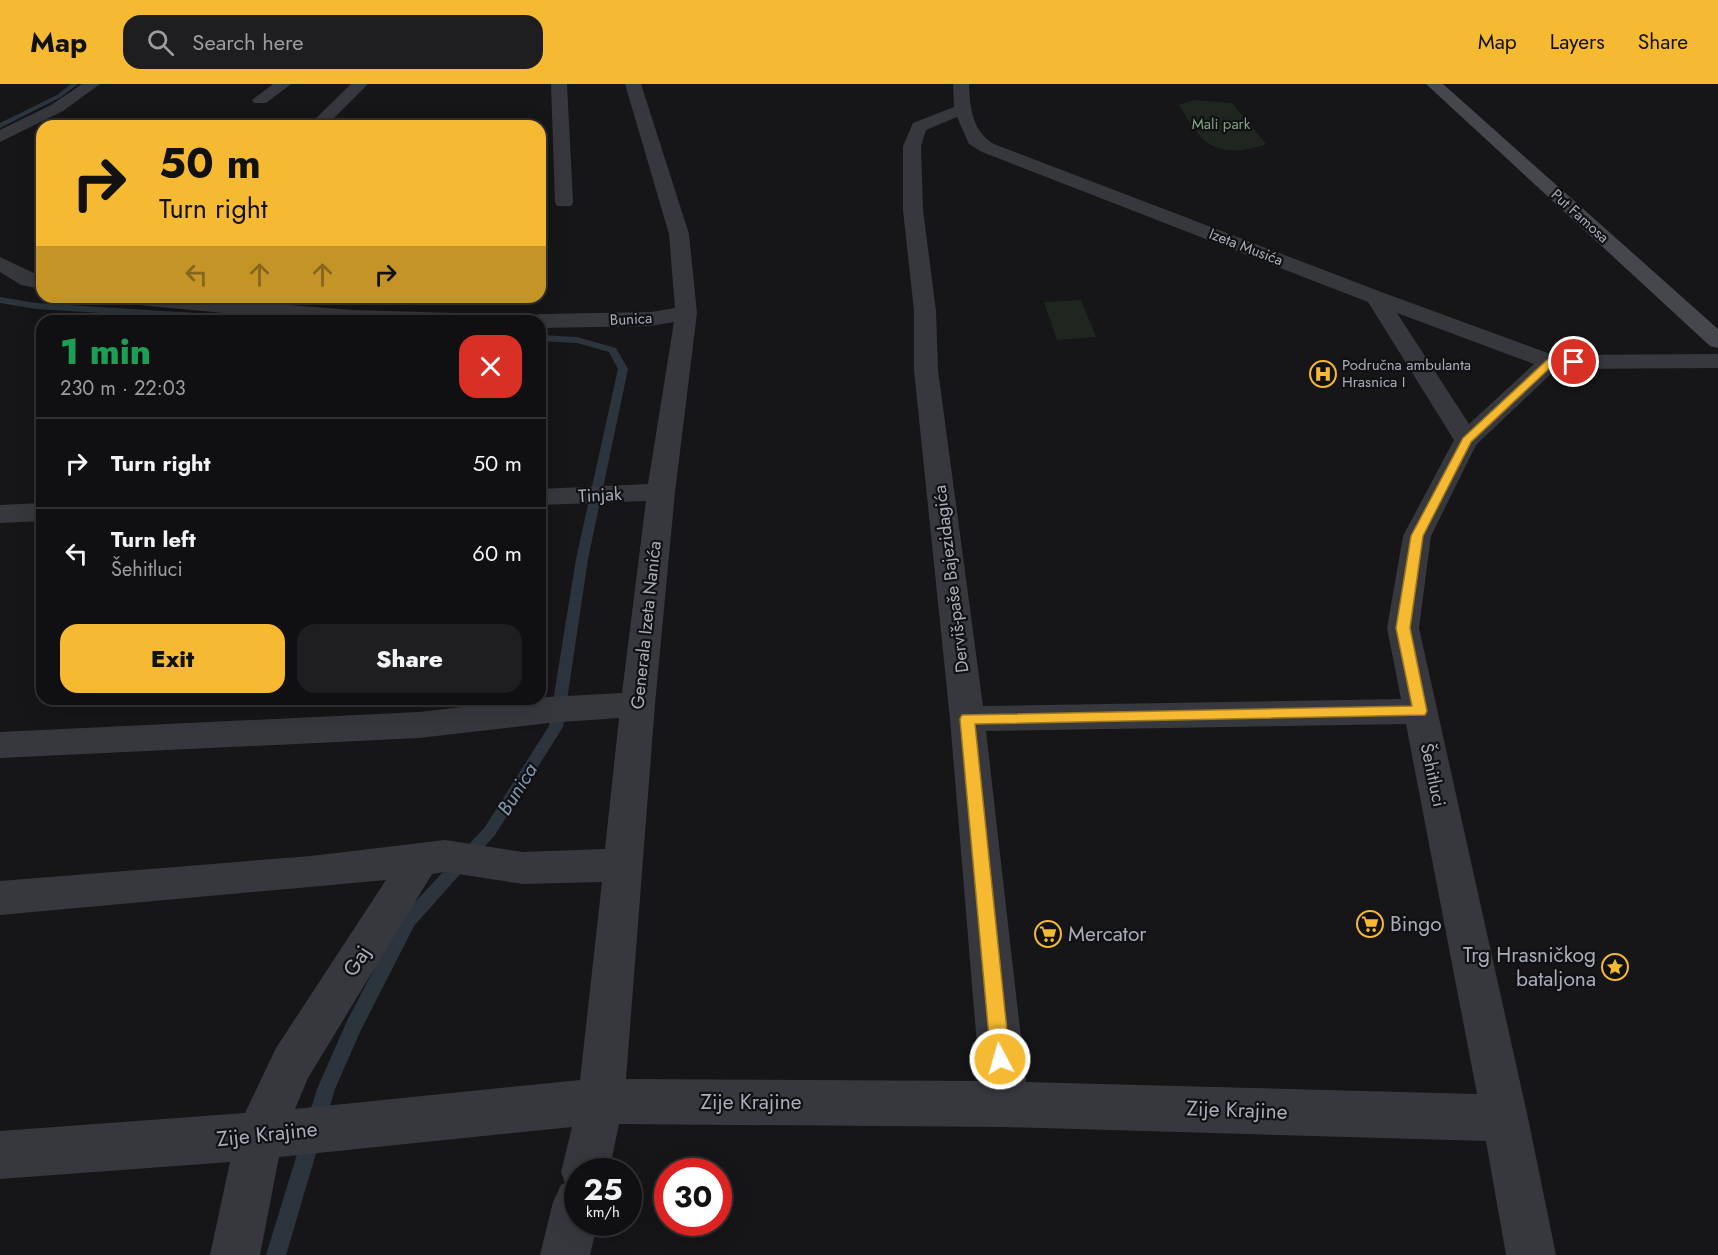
<!DOCTYPE html>
<meta charset="utf-8">
<style>
body{margin:0;font-family:Jost,sans-serif;background:#1e1e20;color:#f1f3f6;height:100vh;display:flex;flex-direction:column;font-size:22px;white-space:nowrap}
*{box-sizing:border-box;margin:0}
p{font-size:20px;color:#9c9d9f}
.icon{flex:none;width:33px;height:33px;fill:none;stroke:currentColor;stroke-width:2;stroke-linecap:round;stroke-linejoin:round}
.map{position:relative;flex:1;overflow:hidden}
.drawer{position:absolute;left:36px;top:231px;width:510px;height:390px;display:flex;flex-direction:column;background:#101012;border-radius:18px;box-shadow:0 6px 24px #0002,0 0 0 2px #303032}
.drawer>*{flex:none}
.guide{position:absolute;left:36px;top:36px;width:510px;height:183px;border-radius:18px;box-shadow:0 6px 24px #0002,0 0 0 2px #303032;background:#f5ba31;color:#111;overflow:hidden}
.speed{position:absolute;left:564px;top:1074px;display:flex;gap:12px;font-size:30px;font-weight:700;text-align:center}
.speed>*{display:grid;place-content:center;width:78px;height:78px;border-radius:50%;background:#101012;box-shadow:0 6px 24px #0002,0 0 0 2px #303032;line-height:1}
.speed small{font-size:15px;font-weight:400}
.speed .limit{border:9px solid #d22;background:#fff;color:#111}
.pin{position:absolute;display:grid;place-items:center;width:51px;height:51px;color:#fff;margin:-26px;border:3px solid #fff;border-radius:50%;box-shadow:0 2px 6px #0007}
.me{position:absolute;width:66px;margin:-33px;rotate:354deg;stroke-linejoin:round;filter:drop-shadow(0 0 4px #0008)}
.turn{display:flex;align-items:center;gap:21px;height:126px;padding:0 24px;font-size:27px}
.turn .icon{width:78px;height:78px;stroke-width:2.5}
.turn b{display:block;font-size:42px;line-height:51px}
.lanes{display:flex;align-items:center;height:57px;padding:0 24px;background:#0003;justify-content:center;gap:30px;direction:ltr}
.lanes .off{opacity:.35}
.round{display:grid;place-items:center;flex:none;width:63px;height:63px;border-radius:18px;background:#1e1e20}
.summary{display:flex;align-items:center;justify-content:space-between;height:102px;padding:0 24px}
h1{font-size:36px;font-weight:800;line-height:45px;color:#1e9e55}
.action{display:flex;gap:12px;margin-top:auto;padding:12px 24px}
.action a{flex:1;height:69px;border-radius:18px;background:#f5ba31;color:#111;font-size:24px;font-weight:800;line-height:69px;text-align:center}
.action a+a{background:#1e1e20;color:#f1f3f6}
ul{padding:0;list-style:none}
li{display:flex;align-items:center;gap:18px;height:90px;padding:0 24px;border-top:2px solid #303032}
li div{flex:1}
li b{display:block;font-size:22px}
li em{font-style:normal}
header{display:flex;align-items:center;gap:36px;box-sizing:border-box;height:84px;padding:0 30px;background:#f5ba31;color:#111}
header strong{font-size:28px}
nav{display:flex;gap:33px;margin-inline-start:auto;font-size:21px}
.search{width:420px;height:54px;background:#1e1e20;display:flex;align-items:center;gap:15px;box-sizing:border-box;padding:0 21px;border-radius:18px;color:#9c9d9f;font-size:22px}
.map>svg:first-child{display:block}
.green{fill:#1e261f}
.lines{fill:none;stroke-linecap:round;stroke-linejoin:round}
.stream{fill:#2c353d;fill-rule:evenodd}
.minor{fill:#37383d;fill-rule:evenodd}
.secondary{fill:#45474d;fill-rule:evenodd}
.route{fill:#f5ba31;stroke:#9f7920;stroke-width:1.5}
.labels{text-anchor:middle;stroke-width:4.5;stroke-linejoin:round;paint-order:stroke}
.far-park-label{font-size:15px;fill:#7fa482;stroke:#111113}
.far-street-label{font-size:15px;fill:#a8adb9;stroke:#111113}
.far-poi-label{font-size:15px;fill:#a8adb9;stroke:#111113;text-anchor:start}
.street-label{font-size:18px;fill:#a8adb9;stroke:#111113}
.water-label{font-size:20px;font-style:italic;fill:#7f99b4;stroke:#111113}
.near-poi-label{font-size:21px;fill:#a8adb9;stroke:#111113;text-anchor:start}
.near-street-label{font-size:21px;fill:#a8adb9;stroke:#111113}
</style>
<header>
<strong>Map</strong>
<div class="search"><svg class="icon" aria-label="search" viewBox="0 0 24 24"><circle cx="10" cy="10" r="6"/><path d="M15 15l6 6"/></svg>Search here</div>
<nav><a>Map</a><a>Layers</a><a>Share</a></nav>
</header>
<div class="map">
<svg width="1718" height="1171" viewBox="0 0 1718 1171">
<rect width="100%" height="100%" fill="#161618"/>
<!-- green -->
<path class="green" d="M1194,16L1232,19L1266,60C1249,67 1221,71 1205,57C1195,48 1187,33 1179,21Z
M1081,216L1096,253L1057,256L1044,218Z"/>
<g class="lines">
<!-- stream -->
<path class="stream" d="M71,0H78L61,13L0,44V39L57,11Z
M0,213L36,219L277,234L282,237H233L36,225L0,219Z
M540,251L577,253L616,264L628,285L588,475L563,643L495,751L414,842L360,948L335,1005L286,1171H266L317,1005L347,937L402,832L485,743L549,642L576,475L618,285L609,268L577,259L540,257Z"/>
<!-- minor -->
<path class="minor" d="M82,0H100L63,27L0,58V46L51,21Z
M273,0H291L266,19H254L252,16Z
M351,0H368L326,42H308Z
M551,0H567L573,118L571,122H557L555,118Z
M625,0H641L689,150L697,229L675,408L655,620L626,995L980,997L950,635L914,286V227L903,126V62L913,39L954,23L953,0H969C970,24 972,47 994,60L1384,209L1553,271L1718,270V284L1556,285L1477,360L1472,369L1431,452L1419,544L1528,1034L1556,1171H1506L1486,1057L1005,1043L619,1040L609,1088H578V1138H598L590,1171H540L553,1118L561,1101L565,1099L561,1088L572,1043L279,1073L260,1171H210L230,1078L0,1095V1047L245,1029L276,964L386,796L0,831V797L311,772L445,756L523,768L605,765L619,634L548,639L419,654L0,674V648L419,628L548,613L622,609L646,417L540,421V405L648,400L674,238L651,242L540,244V237H529L532,232L540,230L651,228L675,224L669,150ZM957,33L969,60L982,68L1368,218L1454,356L1403,452L1387,544L1401,615L983,622L938,286L936,227L923,126L921,62L926,46ZM1397,229L1534,280L1469,340ZM1406,640L1477,1010L1026,998L986,647ZM445,788L523,800L602,798L580,996L295,1025L308,994L432,790Z
M0,173L42,193V205L21,201L0,188Z
M117,213H186L353,226L489,230L497,232L500,237H309L128,220L120,218Z
M42,419V437L0,439V421Z"/>
<!-- secondary -->
<path class="secondary" d="M1426,0H1443L1718,245V264L1710,262Z"/>
</g>
<!-- route -->
<path class="route" d="M1574,275L1579,278L1578,280L1553,281L1471,358L1423,452L1410,544L1427,627L1425,631L975,640L1010,975L1007,981L1000,984L994,981L991,975L960,635L962,631L1412,622L1396,544L1411,452L1463,354L1547,276Z"/>
<!-- icons -->
<defs>
<symbol id="hospital-ring" viewBox="-11 -11 22 22"><circle r="9.5" fill="#111113" stroke="#f5ba31" stroke-width="1.5"/><path d="M-5-5h3v3.5h4V-5h3V5h-3V1.5h-4V5h-3Z" fill="#f5ba31"/></symbol>
<symbol id="supermarket-ring" viewBox="-11 -11 22 22"><circle r="9.5" fill="#111113" stroke="#f5ba31" stroke-width="1.5"/><path d="M-6-5.5h2.5l.6 2H6L4.5 2H-2.5L-4.4-4H-6ZM-1.5 3.2a1.3 1.3 0 1 0 .1 0ZM3 3.2a1.3 1.3 0 1 0 .1 0Z" fill="#f5ba31"/></symbol>
<symbol id="sight-ring" viewBox="-11 -11 22 22"><circle r="9.5" fill="#111113" stroke="#f5ba31" stroke-width="1.5"/><path d="M0-6L1.8-2.2L6-1.7L2.9 1.2L3.7 5.4L0 3.3L-3.7 5.4L-2.9 1.2L-6-1.7L-1.8-2.2Z" fill="#f5ba31"/></symbol>
</defs>
<g fill-rule="evenodd">
<use href="#hospital-ring" x="1308" y="275" width="30" height="30"/>
<use href="#supermarket-ring" x="1355" y="825" width="30" height="30"/>
<use href="#supermarket-ring" x="1033" y="835" width="30" height="30"/>
<use href="#sight-ring" x="1600" y="868" width="30" height="30"/>
</g>
<g class="labels">
<!-- far-park labels -->
<g class="far-park-label">
<text x="1221" y="45">Mali park</text>
</g>
<!-- far-street labels -->
<g class="far-street-label">
<text transform="translate(1580 132) rotate(42)" y="5">Put Famosa</text>
<text transform="translate(1246 163) rotate(21)" y="5">Izeta Musića</text>
<text transform="translate(631 235) rotate(-3)" y="5">Bunica</text>
</g>
<!-- far-poi labels -->
<g class="far-poi-label">
<text x="1342" y="286">Područna ambulanta<tspan x="1342" dy="17">Hrasnica I</tspan></text>
</g>
<!-- street labels -->
<g class="street-label">
<text transform="translate(600 411) rotate(-3)" y="6">Tinjak</text>
<text transform="translate(951 495) rotate(-97)" y="6">Derviš-paše Bajezidagića</text>
<text transform="translate(646 541) rotate(-84)" y="6">Generala Izeta Nanića</text>
<text transform="translate(1433 691) rotate(78)" y="6">Šehitluci</text>
</g>
<!-- water labels -->
<g class="water-label">
<text transform="translate(517 705) rotate(-58)" y="7">Bunica</text>
</g>
<!-- near-poi labels -->
<g class="near-poi-label">
<text x="1390" y="847">Bingo</text>
<text x="1068" y="857">Mercator</text>
<text x="1596" y="878" text-anchor="end">Trg Hrasničkog<tspan x="1596" dy="24">bataljona</tspan></text>
</g>
<!-- near-street labels -->
<g class="near-street-label">
<text transform="translate(357 877) rotate(-57)" y="7">Gaj</text>
<text x="751" y="1025">Zije Krajine</text>
<text transform="translate(1237 1026) rotate(2)" y="7">Zije Krajine</text>
<text transform="translate(267 1050) rotate(-6)" y="7">Zije Krajine</text>
</g>
</g>
</svg>
<div class="speed"><div>25<small>km/h</small></div><div class="limit">30</div></div>
<div class="pin" style="left:1574px;top:278px;background:#d93025"><svg class="icon" aria-label="arrive" viewBox="0 0 24 24"><path d="M6 21V4h12l-3 4 3 4H6"/></svg></div>
<svg class="me" style="left:1000px;top:975px" viewBox="-20 -20 40 40"><circle r="17" fill="#f5ba31" stroke="#fff" stroke-width="3"/><path d="M0-11L8 9 0 5-8 9z" fill="#fff"/></svg>
<div class="guide">
<div class="turn"><svg class="icon" aria-label="right" viewBox="0 0 24 24"><path d="M7 20v-9h11M14 6l5 5-5 5"/></svg><div><b>50 m</b>Turn right</div></div>
<div class="lanes"><svg class="icon off" aria-label="left" viewBox="0 0 24 24"><path d="M17 20v-9H6M10 6l-5 5 5 5"/></svg><svg class="icon off" aria-label="ahead" viewBox="0 0 24 24"><path d="M12 20V5M6 11l6-6 6 6"/></svg><svg class="icon off" aria-label="ahead" viewBox="0 0 24 24"><path d="M12 20V5M6 11l6-6 6 6"/></svg><svg class="icon" aria-label="right" viewBox="0 0 24 24"><path d="M7 20v-9h11M14 6l5 5-5 5"/></svg></div>
</div>
<section class="drawer">
<div class="summary"><div><h1>1 min</h1><p>230 m · 22:03</p></div><a class="round" style="background:#d93025;color:#fff"><svg class="icon" aria-label="close" viewBox="0 0 24 24"><path d="M6 6l12 12M18 6L6 18"/></svg></a></div>
<ul>
<li><svg class="icon" aria-label="right" viewBox="0 0 24 24"><path d="M7 20v-9h11M14 6l5 5-5 5"/></svg><div><b>Turn right</b></div><em>50 m</em></li>
<li><svg class="icon" aria-label="left" viewBox="0 0 24 24"><path d="M17 20v-9H6M10 6l-5 5 5 5"/></svg><div><b>Turn left</b><p>Šehitluci</p></div><em>60 m</em></li>
</ul>
<div class="action"><a>Exit</a><a>Share</a></div>
</section>
</div>
